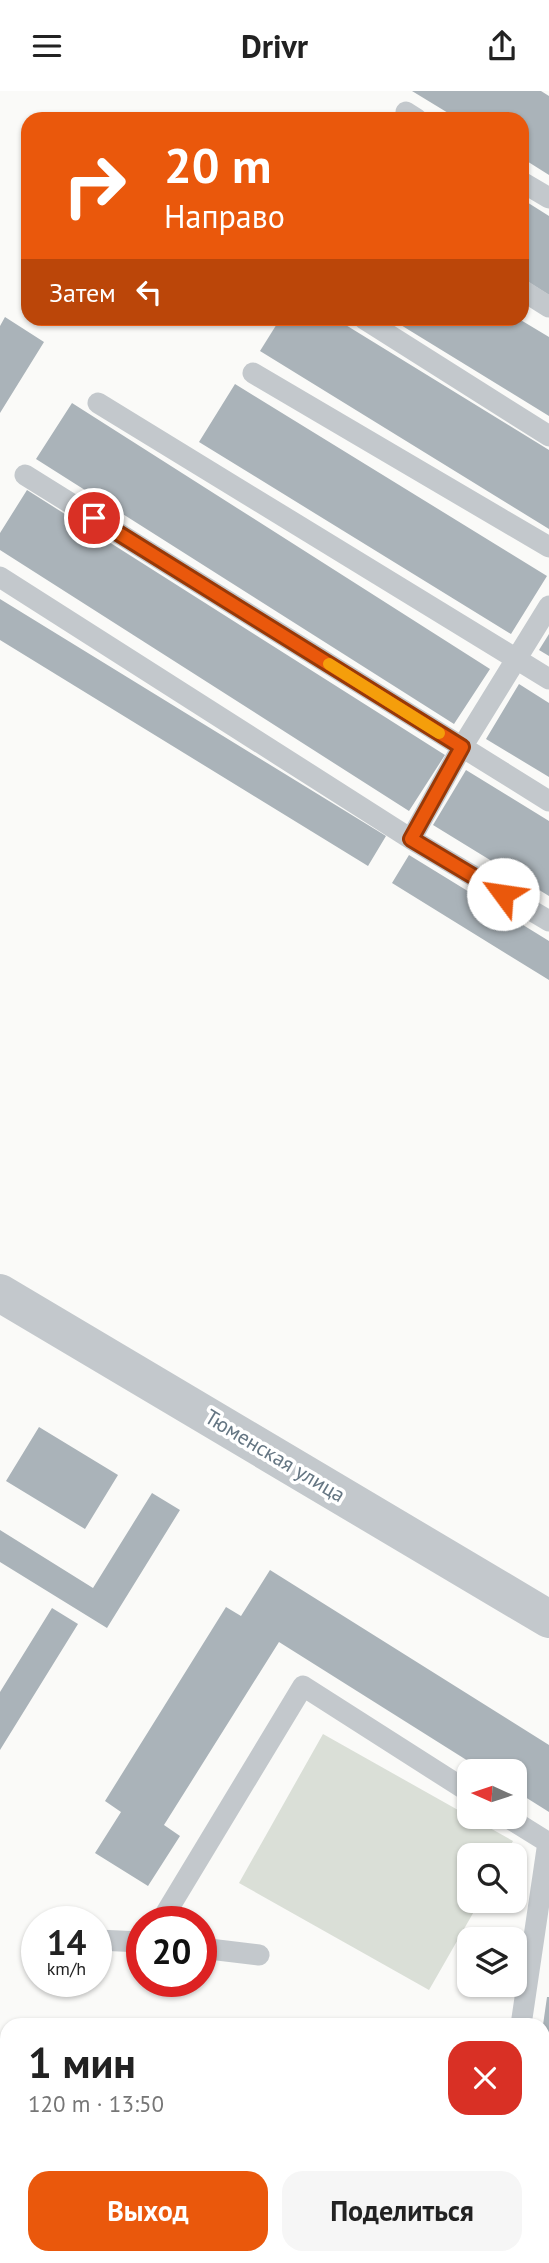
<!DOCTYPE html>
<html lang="ru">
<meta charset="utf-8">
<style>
body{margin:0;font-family:"PT Sans",sans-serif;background:#f6f6f6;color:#222;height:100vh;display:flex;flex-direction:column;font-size:26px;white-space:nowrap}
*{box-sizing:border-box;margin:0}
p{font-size:23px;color:#767676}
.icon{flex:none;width:38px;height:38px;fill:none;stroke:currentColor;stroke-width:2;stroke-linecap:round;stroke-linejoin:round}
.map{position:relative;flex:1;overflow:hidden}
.details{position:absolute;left:0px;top:1927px;width:550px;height:247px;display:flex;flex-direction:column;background:#fff;border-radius:21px 21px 0 0;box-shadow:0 2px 5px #0004}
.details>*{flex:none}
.hud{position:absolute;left:21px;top:21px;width:508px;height:214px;border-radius:21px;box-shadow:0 2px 5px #0004;background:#ea580c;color:#fff;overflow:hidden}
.needle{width:46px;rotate:273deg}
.fabs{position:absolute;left:457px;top:1668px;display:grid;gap:14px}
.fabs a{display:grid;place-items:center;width:70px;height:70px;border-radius:14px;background:#fff;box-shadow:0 2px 5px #0004;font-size:35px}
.speed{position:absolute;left:21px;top:1815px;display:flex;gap:14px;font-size:35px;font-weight:700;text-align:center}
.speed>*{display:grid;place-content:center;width:91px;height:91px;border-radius:50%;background:#fff;box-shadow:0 2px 5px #0004;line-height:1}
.speed small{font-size:18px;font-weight:400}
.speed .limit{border:10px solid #d22;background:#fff;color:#111}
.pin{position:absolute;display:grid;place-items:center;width:60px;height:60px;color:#fff;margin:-30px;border:4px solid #fff;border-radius:50%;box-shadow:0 2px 7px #0007}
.me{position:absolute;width:77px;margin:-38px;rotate:301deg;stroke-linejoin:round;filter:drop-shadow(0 0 5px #0008)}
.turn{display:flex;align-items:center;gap:24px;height:147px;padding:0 28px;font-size:32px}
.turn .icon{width:91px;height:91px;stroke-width:2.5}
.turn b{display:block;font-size:49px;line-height:60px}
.then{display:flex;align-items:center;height:66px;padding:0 28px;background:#0003;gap:14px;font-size:26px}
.round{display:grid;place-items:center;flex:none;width:74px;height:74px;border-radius:21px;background:#f6f6f6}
.overview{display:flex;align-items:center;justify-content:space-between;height:119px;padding:0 28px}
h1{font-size:42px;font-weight:800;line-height:52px}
.action{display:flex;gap:14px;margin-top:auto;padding:14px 28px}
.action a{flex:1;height:80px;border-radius:21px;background:#ea580c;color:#fff;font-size:28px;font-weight:800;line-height:80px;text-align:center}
.action a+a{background:#f6f6f6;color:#222}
header{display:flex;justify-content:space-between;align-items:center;height:91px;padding:0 28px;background:#fff;font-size:32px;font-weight:800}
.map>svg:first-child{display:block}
.green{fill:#dadfd7}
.building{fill:#aab3b9}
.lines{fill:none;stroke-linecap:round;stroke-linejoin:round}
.service{stroke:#c3c8cc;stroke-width:21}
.minor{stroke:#c3c8cc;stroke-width:38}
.route-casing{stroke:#983908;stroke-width:18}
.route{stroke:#ea580c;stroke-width:12}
.slow{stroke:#f59e0b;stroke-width:12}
.labels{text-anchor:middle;stroke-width:7;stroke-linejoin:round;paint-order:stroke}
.street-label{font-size:21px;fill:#657683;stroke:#fff}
</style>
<header><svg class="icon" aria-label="menu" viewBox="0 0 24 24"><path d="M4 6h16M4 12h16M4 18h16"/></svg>Drivr<svg class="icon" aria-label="share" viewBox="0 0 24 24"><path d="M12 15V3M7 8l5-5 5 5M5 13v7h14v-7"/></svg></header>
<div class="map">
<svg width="549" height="2172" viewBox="0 0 549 2172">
<rect width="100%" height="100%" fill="#fafaf8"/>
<!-- green -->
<path class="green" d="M323,1643L513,1750L505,1764H469V1810H480L429,1899L239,1792Z"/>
<!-- building -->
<path class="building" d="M412,0H541L549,5V84L522,67V28H458Z
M522,108L549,125V204L522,187Z
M5,226L44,251L0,322V235Z
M280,228H336L549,359V438L260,260Z
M391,228H519L549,246V325Z
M235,293L547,485L511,543L199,351Z
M72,312L490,578L454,633L36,368Z
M27,399L445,664L409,720L0,459V442Z
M0,508L386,745L368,775L0,549Z
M549,543V565L539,559Z
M519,593L549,612V686L486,648Z
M466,679L549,730V805L433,734Z
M409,764L549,850V889L392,792Z
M39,1336L118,1384L85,1438L6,1390Z
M152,1402L180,1419L107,1537L0,1471V1439L93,1497Z
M270,1479L549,1654V1721L514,1699V1680H484L279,1551L164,1734L180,1745L148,1795L95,1762L121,1721L105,1710L226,1516L241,1525Z
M52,1517L78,1533L0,1659V1601Z
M547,1906H549V2138L542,2137V1941Z
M44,2166H122L143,2171L43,2172Z
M145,2166H210L208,2172H144Z"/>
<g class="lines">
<!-- service -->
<path class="service" d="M406,21L417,28
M522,91L549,107
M522,199L549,216
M364,228L549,345
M253,282L549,456
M98,312L549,588
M25,384L549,710
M0,486L411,748L462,656L549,515
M411,748L549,830
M507,1726L549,1752
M161,1830L303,1595L469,1701
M97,1849L142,1851
M201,1857L259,1864
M521,1934L548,1751
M542,2160L549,2161
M486,2172L487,2166"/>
<!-- minor -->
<path class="minor" d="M0,1202L549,1528"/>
</g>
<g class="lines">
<defs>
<path id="route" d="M94,427L462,656L411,748L503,803"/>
</defs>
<!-- route casing -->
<use href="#route" class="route-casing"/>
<!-- route -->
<use href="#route" class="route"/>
<!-- slow -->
<path class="slow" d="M329,573L439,642"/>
</g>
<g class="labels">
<!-- street labels -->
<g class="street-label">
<text transform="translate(275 1365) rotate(31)" y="7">Тюменская улица</text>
</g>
</g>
</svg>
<div class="fabs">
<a><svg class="needle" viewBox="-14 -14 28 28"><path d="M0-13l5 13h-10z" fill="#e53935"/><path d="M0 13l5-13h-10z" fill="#767676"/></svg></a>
<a><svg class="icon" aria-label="search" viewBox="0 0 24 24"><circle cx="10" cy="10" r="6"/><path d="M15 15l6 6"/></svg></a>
<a><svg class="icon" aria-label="layers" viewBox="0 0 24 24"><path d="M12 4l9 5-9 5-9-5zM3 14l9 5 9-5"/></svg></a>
</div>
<div class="speed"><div>14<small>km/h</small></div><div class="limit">20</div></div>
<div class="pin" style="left:94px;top:427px;background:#d93025"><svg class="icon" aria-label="arrive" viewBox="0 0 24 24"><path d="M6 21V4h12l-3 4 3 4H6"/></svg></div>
<svg class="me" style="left:503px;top:803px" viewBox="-20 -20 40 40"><circle r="19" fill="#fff"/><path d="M0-13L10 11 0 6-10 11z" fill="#ea580c"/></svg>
<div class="hud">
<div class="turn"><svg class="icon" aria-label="right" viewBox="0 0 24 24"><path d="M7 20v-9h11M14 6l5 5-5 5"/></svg><div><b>20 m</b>Направо</div></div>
<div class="then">Затем<svg class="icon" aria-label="left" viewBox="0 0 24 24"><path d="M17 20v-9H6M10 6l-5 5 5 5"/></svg></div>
</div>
<section class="details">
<div class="overview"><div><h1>1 мин</h1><p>120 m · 13:50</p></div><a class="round" style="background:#d93025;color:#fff"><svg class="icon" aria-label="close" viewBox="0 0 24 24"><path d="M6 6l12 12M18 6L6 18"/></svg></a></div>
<div class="action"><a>Выход</a><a>Поделиться</a></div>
</section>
</div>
